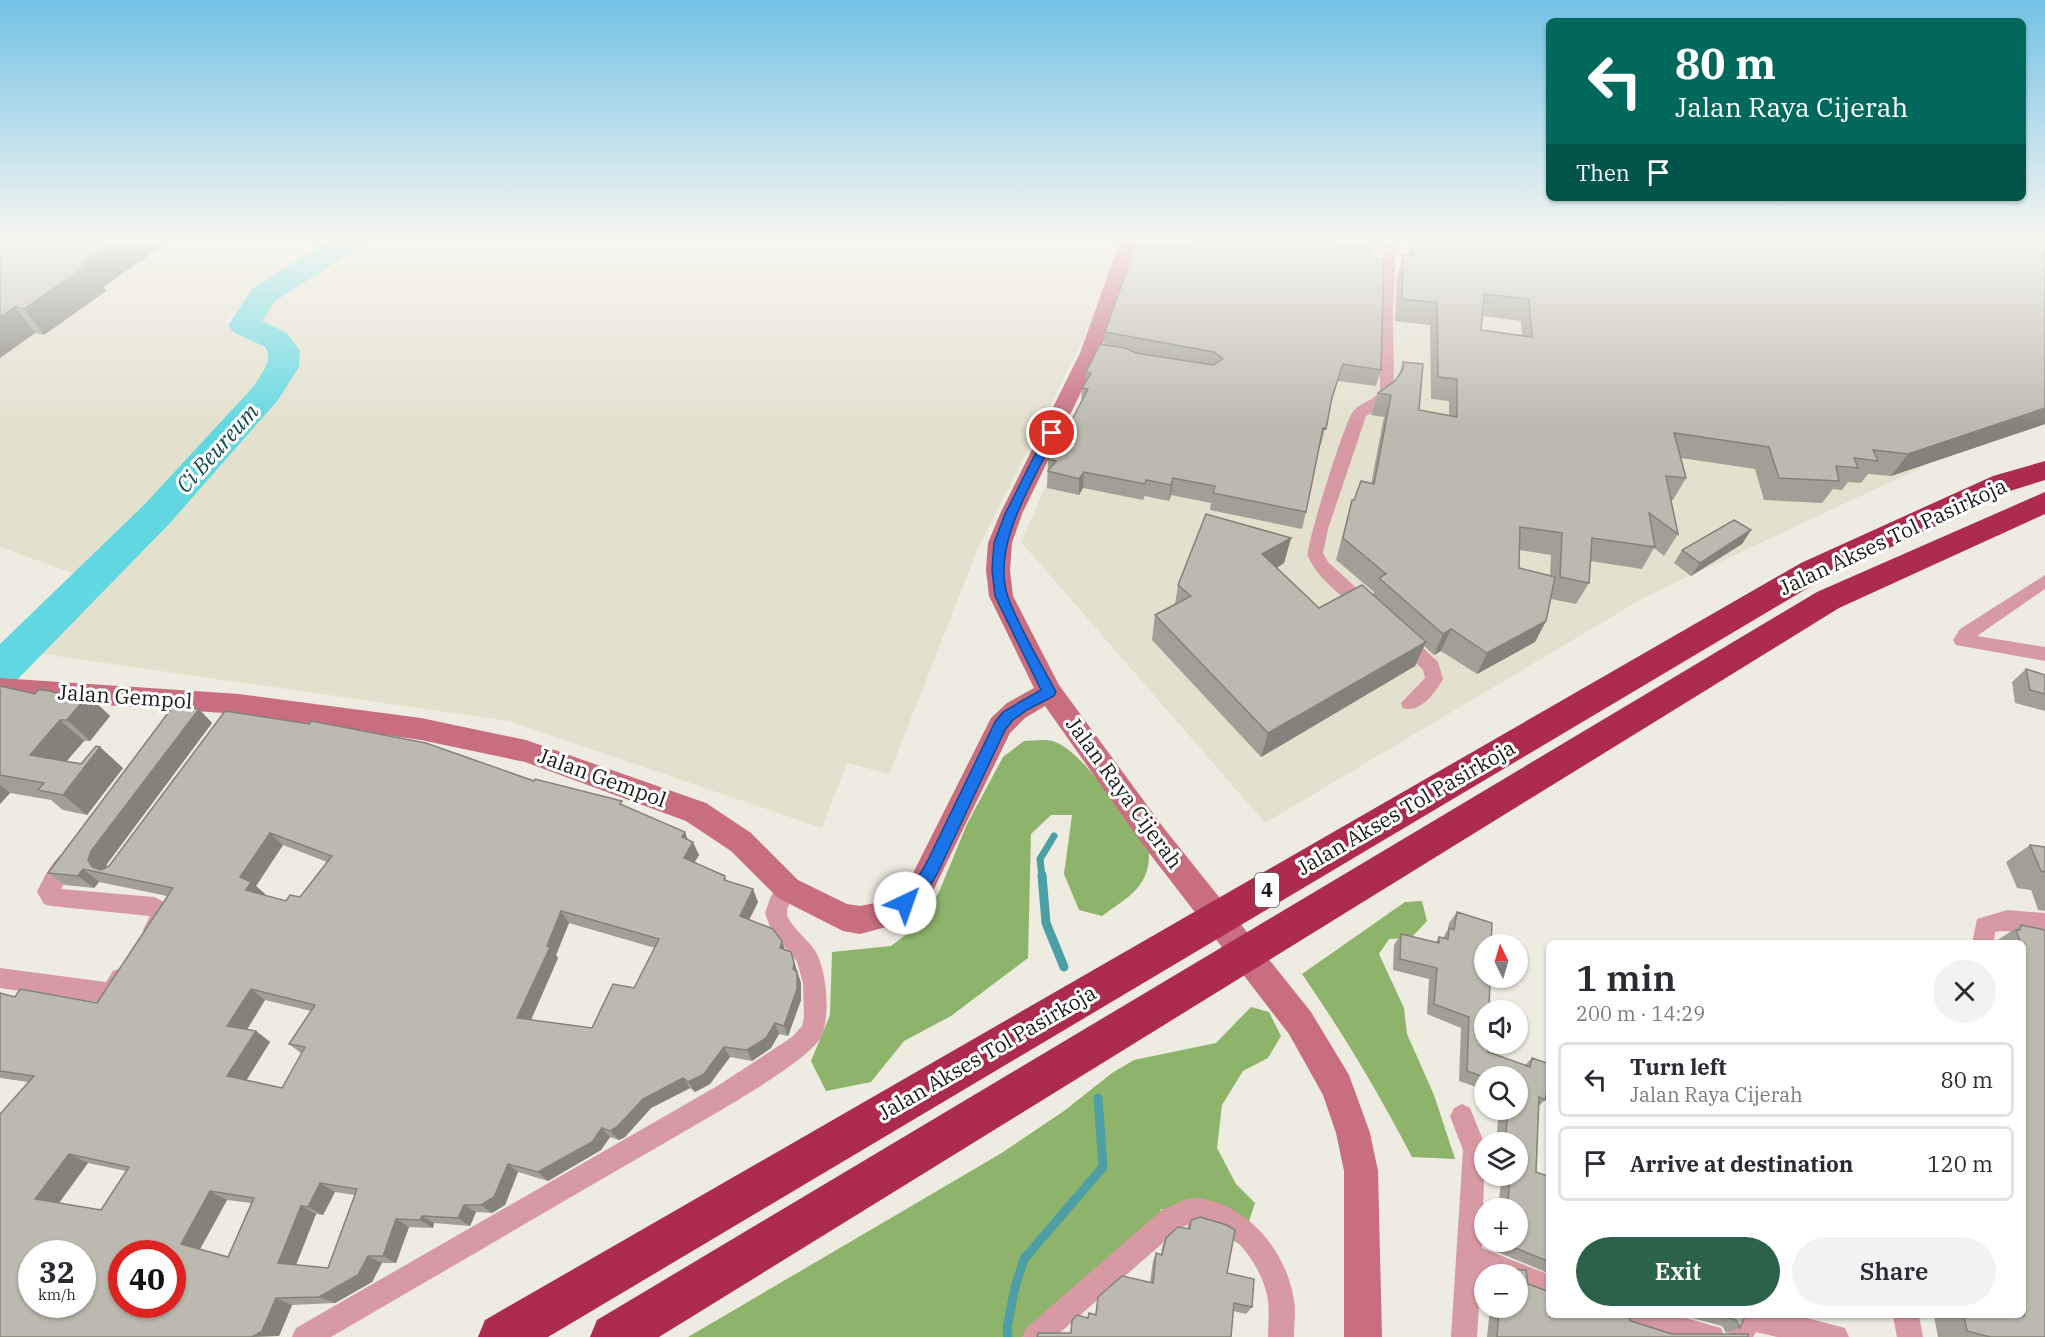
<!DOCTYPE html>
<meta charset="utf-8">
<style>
body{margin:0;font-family:"IBM Plex Serif",serif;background:#f2f2f3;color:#2b2b33;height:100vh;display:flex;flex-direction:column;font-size:22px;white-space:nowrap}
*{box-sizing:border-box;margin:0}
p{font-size:20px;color:#7c7c81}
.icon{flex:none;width:33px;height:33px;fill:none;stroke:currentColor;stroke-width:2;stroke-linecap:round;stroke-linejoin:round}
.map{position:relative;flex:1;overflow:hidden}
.drawer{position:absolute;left:1546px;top:940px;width:480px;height:378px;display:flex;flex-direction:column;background:#fff;border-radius:9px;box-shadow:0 2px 4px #0004}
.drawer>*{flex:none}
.hud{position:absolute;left:1546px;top:18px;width:480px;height:183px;border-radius:9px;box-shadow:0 2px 4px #0004;background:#00695c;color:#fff;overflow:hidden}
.needle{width:39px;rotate:355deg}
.tools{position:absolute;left:1474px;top:934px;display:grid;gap:12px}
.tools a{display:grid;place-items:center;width:54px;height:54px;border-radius:50%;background:#fff;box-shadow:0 2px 4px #0004;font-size:30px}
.speed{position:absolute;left:18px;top:1240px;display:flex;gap:12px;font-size:30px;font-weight:700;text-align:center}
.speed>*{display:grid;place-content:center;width:78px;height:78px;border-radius:50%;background:#fff;box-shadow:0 2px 4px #0004;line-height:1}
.speed small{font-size:15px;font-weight:400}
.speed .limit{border:9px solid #d22;background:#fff;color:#111}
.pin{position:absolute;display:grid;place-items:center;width:51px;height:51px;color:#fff;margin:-26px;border:3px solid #fff;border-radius:50%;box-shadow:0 2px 6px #0007}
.me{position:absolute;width:66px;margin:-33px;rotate:42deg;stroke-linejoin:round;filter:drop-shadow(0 0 4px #0008)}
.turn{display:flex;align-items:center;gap:21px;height:126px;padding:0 30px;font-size:27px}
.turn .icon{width:78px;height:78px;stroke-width:2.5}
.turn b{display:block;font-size:42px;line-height:51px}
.then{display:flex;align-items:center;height:57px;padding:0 30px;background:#0003;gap:12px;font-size:22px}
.round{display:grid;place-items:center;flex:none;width:63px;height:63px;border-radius:32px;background:#f2f2f3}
.overview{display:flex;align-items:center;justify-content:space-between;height:102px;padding:0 30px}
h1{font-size:36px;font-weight:600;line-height:45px}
.cta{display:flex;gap:12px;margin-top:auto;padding:12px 30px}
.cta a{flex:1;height:69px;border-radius:36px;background:#2c6249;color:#fff;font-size:24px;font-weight:600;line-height:69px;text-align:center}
.cta a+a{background:#f2f2f3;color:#2b2b33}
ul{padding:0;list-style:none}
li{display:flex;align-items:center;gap:18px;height:75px;margin:0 12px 9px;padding:0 18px;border:3px solid #e1e1e2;border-radius:9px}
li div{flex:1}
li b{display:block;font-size:22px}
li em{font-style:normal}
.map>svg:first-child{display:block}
.built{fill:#e3e0cd}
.forest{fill:#8eb46c}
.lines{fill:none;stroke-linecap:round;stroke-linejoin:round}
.stream-far1{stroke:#4c9fa4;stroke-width:7}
.stream{stroke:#4c9fa4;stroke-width:9}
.river{fill:#61d8e1;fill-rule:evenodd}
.street{fill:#d799a2;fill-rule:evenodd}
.secondary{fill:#c86e7e;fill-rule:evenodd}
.highway{fill:#ad2b4f;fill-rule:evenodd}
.wall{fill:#a2a096;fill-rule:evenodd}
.shaded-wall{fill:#84827a}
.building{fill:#bcbaaf;stroke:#84827a;stroke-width:1.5;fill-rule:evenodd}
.route{fill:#1a73e8;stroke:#114b97;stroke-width:1.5}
.labels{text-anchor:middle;stroke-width:6;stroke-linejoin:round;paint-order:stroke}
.shield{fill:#fff;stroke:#5f5f5d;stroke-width:1.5}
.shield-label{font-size:20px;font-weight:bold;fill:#1b1b17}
.street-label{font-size:21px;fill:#1b1b17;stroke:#fff}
.water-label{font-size:22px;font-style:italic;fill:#13494d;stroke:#fff}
</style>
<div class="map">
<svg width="2045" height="1337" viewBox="0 0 2045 1337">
<rect width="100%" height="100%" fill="#eeece0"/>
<!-- built -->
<path class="built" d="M0,239H337L245,301L224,323L259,344L271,359L267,374L81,576L0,547Z
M359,239H1120L1103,300L977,551L889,774L847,763L822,828L509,721L29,652L289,374L294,344L257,321L262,306L281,289Z
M1272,239H2045L1950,454L1645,597L1265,823L1021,542L1050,476L1146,497L1193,376L1312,265L1406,274L1408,261Z"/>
<!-- forest -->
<path class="forest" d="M1024,741C1032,741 1044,739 1052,741C1084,749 1129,825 1149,853C1150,887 1127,898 1102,916L1079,910L1064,874L1072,815H1051L1031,834L1028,958L951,1016L904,1041L871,1082L826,1091L811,1061L830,1015L832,952L891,946L921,923L939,892L967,824L1003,757Z
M1422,901L1427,921L1411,938L1389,939L1379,954L1404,1008L1407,1034L1434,1095L1455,1159L1412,1157C1379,1094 1343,1033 1302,974L1405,902Z
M1251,1007L1269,1012L1281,1036L1268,1058L1243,1071L1222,1105L1217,1148L1236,1184L1255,1203L1241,1245L1199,1219L1161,1209L1150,1248L1043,1337H688L1000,1154L1064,1111L1112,1073L1134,1060L1216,1043Z"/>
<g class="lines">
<!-- stream-far1 -->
<path class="stream-far1" d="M1042,877L1040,859L1054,836"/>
<!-- stream -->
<path class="stream" d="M1042,875L1046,923L1064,967
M1008,1337L1007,1328L1015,1287L1024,1259L1103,1167L1098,1098"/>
<!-- river -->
<path class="river" d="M332,239H367L363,245L275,301L262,321L287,333L300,351L299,367L278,400L170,523L15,682L0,686V644L144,505L254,386C261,374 274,360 265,347L233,332L228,325L253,288Z"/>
<!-- street -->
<path class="street" d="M1384,239H1396L1393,314L1394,390L1388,402L1366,416L1328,529L1323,553L1328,562L1373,603L1376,608L1373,613L1367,614L1361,613C1343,596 1317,579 1308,556C1305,547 1344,425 1352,413C1359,402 1374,402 1380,390L1379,314Z
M2045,575V589L1977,636L2045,647V661L1956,645L1953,640L1960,629Z
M1402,632L1408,634L1438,662L1443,679C1436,692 1420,714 1403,708L1401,703L1425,678L1423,670L1393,639L1396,634Z
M69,850L76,853L79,859L61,889L154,897C163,901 169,904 173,913L162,937L154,940L146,937L143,930L150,916L51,906L44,904L37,892C43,879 55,855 69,850Z
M788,880L795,882L798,889C795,896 786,905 787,913C787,923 808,940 814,949C827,968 831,1017 821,1037C808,1063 698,1123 668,1141C555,1206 443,1272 331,1337H292L296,1328L719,1085L792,1037L802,1026L804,1018L803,983L797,962L771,930L765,913L771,896L781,882Z
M2007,910L2045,913V933L2000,931L1995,932L1994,944H1972L1977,919Z
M0,968L106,982L113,971L121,968L129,971L132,978L119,1000L111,1004L0,988Z
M1462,1104L1470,1108L1485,1145L1482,1248L1550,1275V1301L1518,1288V1275L1481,1273L1477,1337H1451L1463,1150L1450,1116L1454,1108Z
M1198,1198C1248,1205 1286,1250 1294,1300C1296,1312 1294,1325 1294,1337H1268C1268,1323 1270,1309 1267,1295C1259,1259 1221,1209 1180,1228L1055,1337H1022L1026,1328L1162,1210L1187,1199Z
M1615,1316H1679L1721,1328L1725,1337H1659L1619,1325Z
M1734,1316H1799L1845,1328L1849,1337H1777L1756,1332L1753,1337H1727Z
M1893,1316H1919L1923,1337H1897Z"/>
<!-- secondary -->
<path class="secondary" d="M1121,239H1139L1100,353L1022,514L1012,543L1010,570L1013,596L1059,685L1163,827L1311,1012L1349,1075L1370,1133L1378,1171L1382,1337H1344V1171L1336,1133L1323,1095L1289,1034L1143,845L1045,706L1025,718L1010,733L931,895L916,913L890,926L860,934L843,931L778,898L731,851L686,821L525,762L421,740L239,714L0,698V678L239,694L421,718L526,740L706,803L751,833L798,880L847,904L860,906L875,903L894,893L911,877L991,718L1007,703L1034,688L989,596L986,570L988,543L1000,514L1080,353Z"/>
<!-- highway -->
<path class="highway" d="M2045,461V480L2013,490L1823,579L548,1337H478L485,1320L1801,563L1993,476Z
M2045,492V514L1839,608L659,1337H590L597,1320L1817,592Z"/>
</g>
<!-- wall -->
<path class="wall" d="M0,239H172L103,287L106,291L44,335L35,333L0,358Z
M1138,239H1370L1368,249L1370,257L1381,370L1376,386L1338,381L1330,405L1321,445H1320L1306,512L1302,529L1210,510L1211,503L1171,495L1169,501L1145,496L1143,500L1083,488L1079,495L1047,488L1048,459L1065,433L1081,402L1082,388L1086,382V372L1104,345L1105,332L1138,247Z
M1413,239H2045V424L1891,476L1868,474L1861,483L1848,482L1842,490L1833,489L1822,503L1764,500L1755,469L1681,458L1686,478L1673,500H1671L1678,534L1664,556L1654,548L1642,569L1590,561L1589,583L1576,604L1551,599L1546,621L1535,642L1477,674L1441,651L1434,655L1424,646L1415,666L1261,757L1152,640L1155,615L1175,604L1178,585L1291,538L1284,563L1277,568L1319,608L1373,595L1374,592L1336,560L1346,522L1352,500H1354L1371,484L1384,417L1371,415L1378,393L1395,381L1399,375L1403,362L1419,410L1449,416V401L1431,399L1430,325L1395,321L1397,277L1403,255L1408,256ZM1482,316L1521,321L1522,335L1481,330ZM1519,550L1551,555L1550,575L1519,568Z
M1751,530L1742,544L1691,576L1674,563L1682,550Z
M2026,669L2045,675V711L2015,703L2012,682Z
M0,686L35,694L88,695L110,716L90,741H84L66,761L123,768L87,815L63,810L51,800L10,793L0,804Z
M199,709L212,723L107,864L106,868L109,866L225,711L534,781L625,806L688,840L699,855L694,863L725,876L727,882L758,902L749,920L785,950L791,952L801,983V1000L788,1036L779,1034L771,1048L752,1061L730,1057L710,1084L695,1092L690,1088L651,1108L625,1137L619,1140L610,1137L601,1150L548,1181L518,1172L505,1205L492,1213L476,1212L470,1226L434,1223L433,1228L409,1227L396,1263H382L372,1282L335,1303L292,1305L279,1336L0,1337L28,1082L0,1078V993L15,997L97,1003L167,896L99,882L94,888L65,885L48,873ZM283,845L327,862L300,897L286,901L264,895L265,894L256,886ZM569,923L655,948L634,988L592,1028L531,1020L558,958L556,955ZM265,1000L311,1011L289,1044L302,1054L282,1088L246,1080L270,1042L256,1031L247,1030ZM88,1163L126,1171L101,1210L59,1203ZM335,1192L355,1195L328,1268L296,1265L316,1214L323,1215ZM227,1200L251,1203L228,1257L200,1249Z
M2030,845L2045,847V911L2038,910L2031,890L2017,888L2006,862Z
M1457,912L1488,1052L1525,1065L1532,1058L1545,1100L1539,1106L1536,1172L1550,1177V1274L1493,1250V1242H1518V1209H1495L1498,1206L1502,1176H1518V1143H1496L1499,1110H1518V1077H1485V1090L1459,1081L1461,1028L1427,1014L1429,979L1393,970L1394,945L1401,934L1436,942L1439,937L1443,938L1448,929L1449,923Z
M2021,925L2045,930V1337H1938L1934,1316H2024V944H1996V941Z
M1191,1220L1227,1273L1252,1307L1246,1314L1233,1311L1070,1333L1072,1320L1088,1318L1095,1315L1098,1297L1150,1282L1153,1261L1156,1253L1161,1254L1162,1247L1166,1238L1187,1228Z
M1503,1269L1526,1270L1528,1284L1550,1292V1316H1628L1631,1321L1672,1334H1748V1337H1487L1490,1308H1518V1275H1494Z
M1685,1316H1745L1740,1328L1726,1333L1722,1326Z"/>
<!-- shaded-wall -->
<path class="shaded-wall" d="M118,239H172L103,287L106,291L44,335L24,309L81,264Z
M15,307L35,333L0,358V317Z
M1343,364L1338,381L1328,413L1332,397Z
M2045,408V424L1891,476L1908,454Z
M1084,472L1083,488L1079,495V479Z
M1173,478L1171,495L1169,501L1171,485Z
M1751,530L1742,544L1691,576L1700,563Z
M1291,538L1284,563L1256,579L1262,554Z
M1546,621L1535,642L1477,674L1487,653Z
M1451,629L1441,651L1434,655L1443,634Z
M1426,642L1415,666L1261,757L1268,733Z
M88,695L110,716L90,741L67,720Z
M199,709L212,723L107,864L104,872L92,867L88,860L91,851Z
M60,720L84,741L54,776L30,755Z
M100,747L123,768L87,815L63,795Z
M0,785L10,793L0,804Z
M685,832L690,845L682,837Z
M270,833L283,845L256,886L265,894L259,902L246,890L240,877Z
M693,842L699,855L689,871L684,858Z
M83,869L99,882L94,888L78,876Z
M753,889L758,902L745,928L740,916Z
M561,911L569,923L556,955L558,958L527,1029L517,1018Z
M782,941L786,952L780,948Z
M791,952L801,983V1000L788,1036L784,1026L793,969Z
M251,989L265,1000L242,1037L227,1026Z
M775,1023L779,1034L771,1048L752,1061L747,1050Z
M256,1031L270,1042L243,1086L227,1076Z
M724,1047L730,1057L710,1084L695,1092L688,1082Z
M683,1078L690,1088L651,1108L625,1137L619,1140L610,1131L643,1099Z
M602,1128L610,1137L601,1150L548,1181L538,1172Z
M69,1154L88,1163L56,1207L35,1199Z
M508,1164L518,1172L505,1205L492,1213L481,1205Z
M320,1183L335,1192L323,1215L308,1207Z
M210,1191L227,1200L199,1251L181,1244Z
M464,1205L476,1212L470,1226L458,1218Z
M301,1206L316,1214L294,1270L278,1263Z
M422,1216L434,1223L433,1228L420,1220Z
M396,1219L409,1227L396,1263L383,1256Z
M368,1256L382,1263L372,1282L335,1303L319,1297Z
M276,1298L292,1305L279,1336L252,1337Z"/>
<!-- building -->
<path class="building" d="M0,239H118L81,264L87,265L24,309L15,307L0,317Z
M1176,239H1284L1370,249V257L1384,259L1381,370L1343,364L1332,397L1326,429L1323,428L1306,512L1213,493L1215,486L1173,478L1171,485L1146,480L1145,484L1084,472L1079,479L1048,471L1056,461L1048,459L1059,432L1065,433L1088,389L1082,388L1091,373L1086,372L1100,344L1125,348L1136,353L1213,365L1223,359L1214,352L1105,332L1135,247L1178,252L1186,247L1178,240Z
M1413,239H2045V408L1908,454L1873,450L1878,461L1854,458L1858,468L1836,466L1839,481L1779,478L1769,447L1674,433L1686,478L1666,476L1678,534L1649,513L1655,547L1592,538L1589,583L1560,577L1562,533L1520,527L1519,568L1555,577L1546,621L1487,653L1451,629L1443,634L1379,578L1386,574L1343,538L1352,500H1354L1361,481L1374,484L1391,395L1378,393L1395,381L1403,369V362L1423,364L1419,410L1457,417V379L1438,377L1437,303L1402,299L1403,255L1414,256ZM1484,294L1529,299L1532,337L1481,330Z
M1206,514L1291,538L1262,554L1319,608L1362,585L1426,642L1268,733L1155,615L1191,596L1178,585Z
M1734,520L1751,530L1700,563L1682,550Z
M2026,669L2045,675V694L2030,690Z
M0,686L35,694L38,690H45L61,694L88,695L67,720H60L30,755L81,764L96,746L100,747L63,795L38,790L44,783L0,775Z
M174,705L199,709L91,851L88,860L92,867L101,870L109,866L225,711L309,724L311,721L426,743L534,781L535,779L622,801L620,804L685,832L682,837L693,842L684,858L725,876L724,880L753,889L740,916L773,929L782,941L780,948L791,952L794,963L793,969L797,972V989L784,1026L775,1023L766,1038L747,1050L724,1047L704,1074L688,1082L683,1078L643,1099L617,1127L610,1131L602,1128L592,1142L538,1172L508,1164L494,1197L481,1205H464L458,1218L422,1216L420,1220L396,1219L383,1256H368L358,1275L319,1297L276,1298L262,1331L252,1337H0V1114L34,1076L0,1071V993L15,997L20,989L97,1003L173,888L83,869L78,876L48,873ZM270,833L332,856L300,897L290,895L286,901L246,890L251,882L240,877ZM561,911L659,939L634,988L613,984L592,1028L517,1018L550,947L547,946ZM251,989L315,1005L289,1044L305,1047L282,1088L227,1076L256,1031L227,1026ZM69,1154L129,1167L101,1210L35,1199ZM320,1183L357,1189L328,1268L278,1263L301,1206L308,1207ZM210,1191L254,1198L228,1257L181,1244ZM32,1254H82V1305H32ZM122,1254H172V1305H122Z
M2030,845L2045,847V872L2041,871Z
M1457,912L1492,923L1491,945H1485V978H1490L1489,1011H1485V1044H1488V1052L1530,1067L1532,1058L1550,1064V1078L1545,1100L1539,1097L1536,1172L1550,1177V1262L1503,1243L1518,1242V1209H1504L1505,1201L1508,1202L1510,1176H1518V1143H1505L1508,1110H1518V1077H1485L1467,1071L1469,1017L1434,1004L1437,968L1400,959L1401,934L1439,943V937L1448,939L1449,928L1454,930Z
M2021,925L2045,930V1337H1990L1967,1331L1964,1316H2024V944H2021L2016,930H2020Z
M1200,1217L1227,1225L1235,1230L1227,1273L1254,1279L1252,1307L1234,1303L1231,1337H1037L1038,1333H1071L1072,1320L1077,1315L1088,1318L1089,1313L1096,1315L1098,1297L1122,1276L1153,1283L1156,1253L1162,1255L1166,1238L1178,1227L1190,1229L1191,1220Z
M1503,1269L1526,1270L1528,1284L1550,1292V1316H1628L1631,1321L1672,1334H1748V1337H1497L1499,1308H1518V1275H1502Z
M1719,1316H1745L1740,1328L1736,1320Z"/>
<!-- sky -->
<linearGradient id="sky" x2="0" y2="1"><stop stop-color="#72c2e5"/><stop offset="0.56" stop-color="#f7f6f1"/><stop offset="1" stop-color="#f7f6f1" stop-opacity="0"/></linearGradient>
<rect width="2045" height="427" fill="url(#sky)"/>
<!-- route -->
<path class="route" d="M1052,429L1057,433C1035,478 990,545 1008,597C1019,628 1041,663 1056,692L1054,696L1027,710L1013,720L1005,730L938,872C930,886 921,904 905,910L899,908L897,903L916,881L927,862L995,722L1003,712L1041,690L995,596L992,570L994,543L1005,514L1046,433Z"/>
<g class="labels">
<!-- shield labels -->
<rect class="shield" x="1255" y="873" width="24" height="34" rx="4.5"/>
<g class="shield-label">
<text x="1267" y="897">4</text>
</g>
<!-- street labels -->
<g class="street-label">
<text transform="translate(1893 537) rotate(-25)" y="7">Jalan Akses Tol Pasirkoja</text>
<text transform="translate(125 697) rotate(4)" y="7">Jalan Gempol</text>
<text transform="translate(602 778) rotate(20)" y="7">Jalan Gempol</text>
<text transform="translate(1124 793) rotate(54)" y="7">Jalan Raya Cijerah</text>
<text transform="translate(1406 808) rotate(-30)" y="7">Jalan Akses Tol Pasirkoja</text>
<text transform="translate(987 1053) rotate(-30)" y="7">Jalan Akses Tol Pasirkoja</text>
</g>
<!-- water labels -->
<g class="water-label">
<text transform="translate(217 448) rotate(-48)" y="8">Ci Beureum</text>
</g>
</g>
</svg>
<div class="tools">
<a><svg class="needle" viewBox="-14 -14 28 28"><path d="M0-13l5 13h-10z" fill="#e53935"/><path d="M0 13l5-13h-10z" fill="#7c7c81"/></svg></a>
<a><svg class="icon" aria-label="sound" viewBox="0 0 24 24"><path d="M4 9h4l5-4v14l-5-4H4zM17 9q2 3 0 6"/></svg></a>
<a><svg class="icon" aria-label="search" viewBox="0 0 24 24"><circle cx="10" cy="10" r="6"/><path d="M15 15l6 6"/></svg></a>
<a><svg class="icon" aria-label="layers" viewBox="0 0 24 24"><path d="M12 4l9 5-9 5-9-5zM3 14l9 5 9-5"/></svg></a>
<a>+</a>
<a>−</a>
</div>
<div class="speed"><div>32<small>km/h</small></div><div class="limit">40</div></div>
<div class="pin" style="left:1052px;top:433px;background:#d93025"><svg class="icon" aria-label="arrive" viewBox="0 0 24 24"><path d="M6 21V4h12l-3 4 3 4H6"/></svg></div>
<svg class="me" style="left:905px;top:903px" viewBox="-20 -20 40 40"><circle r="19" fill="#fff"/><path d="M0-13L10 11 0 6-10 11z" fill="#1a73e8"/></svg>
<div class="hud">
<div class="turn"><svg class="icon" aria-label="left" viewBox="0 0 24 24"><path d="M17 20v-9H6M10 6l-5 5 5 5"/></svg><div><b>80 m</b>Jalan Raya Cijerah</div></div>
<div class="then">Then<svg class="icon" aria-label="arrive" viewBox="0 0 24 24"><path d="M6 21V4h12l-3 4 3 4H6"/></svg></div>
</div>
<section class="drawer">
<div class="overview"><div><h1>1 min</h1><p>200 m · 14:29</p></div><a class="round"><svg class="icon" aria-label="close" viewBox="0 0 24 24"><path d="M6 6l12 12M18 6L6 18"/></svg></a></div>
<ul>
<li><svg class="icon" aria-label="left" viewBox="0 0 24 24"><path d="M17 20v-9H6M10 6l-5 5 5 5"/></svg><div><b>Turn left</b><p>Jalan Raya Cijerah</p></div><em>80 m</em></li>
<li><svg class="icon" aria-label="arrive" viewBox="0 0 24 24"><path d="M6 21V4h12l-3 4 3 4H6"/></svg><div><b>Arrive at destination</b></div><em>120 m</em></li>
</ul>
<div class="cta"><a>Exit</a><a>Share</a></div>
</section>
</div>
